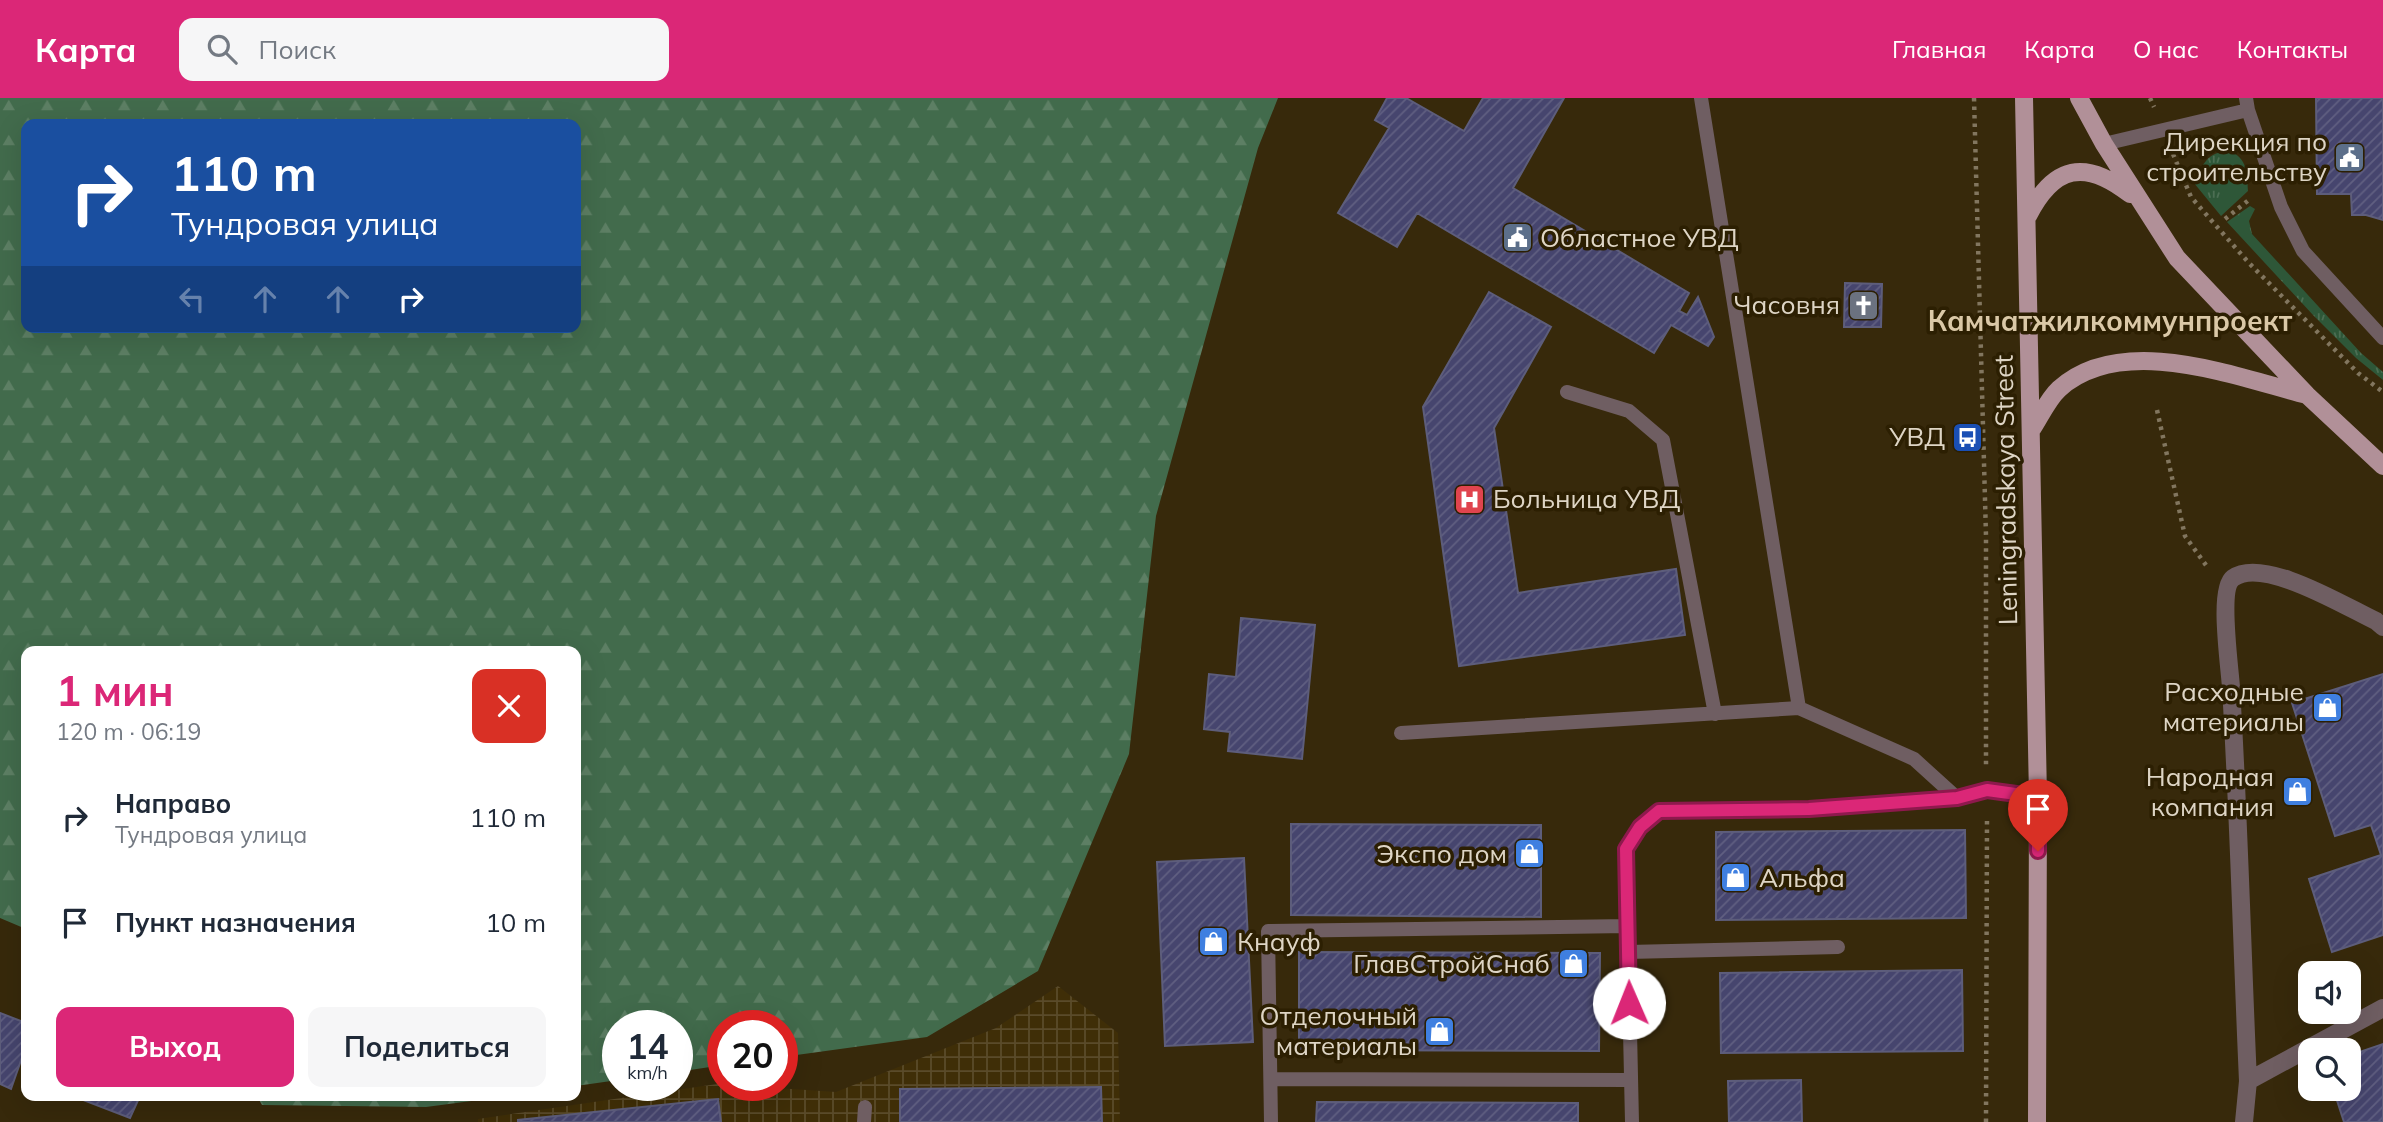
<!DOCTYPE html>
<html lang="ru">
<meta charset="utf-8">
<style>
body{margin:0;font-family:Mulish,sans-serif;background:#f6f6f7;color:#1f2937;height:100vh;display:flex;flex-direction:column;font-size:26px;white-space:nowrap}
*{box-sizing:border-box;margin:0}
p{font-size:23px;color:#747a83}
.icon{flex:none;width:38px;height:38px;fill:none;stroke:currentColor;stroke-width:2;stroke-linecap:round;stroke-linejoin:round}
.map{position:relative;flex:1;overflow:hidden}
.drawer{position:absolute;left:21px;top:548px;width:560px;height:455px;display:flex;flex-direction:column;background:#fff;border-radius:14px;box-shadow:0 7px 28px #0002}
.drawer>*{flex:none}
.guide{position:absolute;left:21px;top:21px;width:560px;height:214px;border-radius:14px;box-shadow:0 7px 28px #0002;background:#1a4fa0;color:#fff;overflow:hidden}
.buttons{position:absolute;left:2298px;top:863px;display:grid;gap:14px}
.buttons a{display:grid;place-items:center;width:63px;height:63px;border-radius:14px;background:#fff;box-shadow:0 7px 28px #0002;font-size:35px}
.speed{position:absolute;left:602px;top:912px;display:flex;gap:14px;font-size:35px;font-weight:700;text-align:center}
.speed>*{display:grid;place-content:center;width:91px;height:91px;border-radius:50%;background:#fff;box-shadow:0 7px 28px #0002;line-height:1}
.speed small{font-size:18px;font-weight:400}
.speed .limit{border:10px solid #d22;background:#fff;color:#111}
.pin{position:absolute;display:grid;place-items:center;width:60px;height:60px;color:#fff;margin:-72px -30px;border-radius:50% 50% 50% 0;rotate:-45deg;box-shadow:0 0 7px #0007}
.pin .icon{rotate:45deg}
.me{position:absolute;width:77px;margin:-38px;rotate:359deg;stroke-linejoin:round;filter:drop-shadow(0 0 5px #0008)}
.turn{display:flex;align-items:center;gap:24px;height:147px;padding:0 35px;font-size:32px}
.turn .icon{width:91px;height:91px;stroke-width:2.5}
.turn b{display:block;font-size:49px;line-height:60px}
.lanes{display:flex;align-items:center;height:66px;padding:0 35px;background:#0003;justify-content:center;gap:35px;direction:ltr}
.lanes .off{opacity:.35}
.round{display:grid;place-items:center;flex:none;width:74px;height:74px;border-radius:14px;background:#f6f6f7}
.overview{display:flex;align-items:center;justify-content:space-between;height:119px;padding:0 35px}
h1{font-size:42px;font-weight:700;line-height:52px;color:#db2777}
.button{display:flex;gap:14px;margin-top:auto;padding:14px 35px}
.button a{flex:1;height:80px;border-radius:14px;background:#db2777;color:#fff;font-size:28px;font-weight:700;line-height:80px;text-align:center}
.button a+a{background:#f6f6f7;color:#1f2937}
ul{padding:0;list-style:none}
li{display:flex;align-items:center;gap:21px;height:105px;padding:0 35px}
li div{flex:1}
li b{display:block;font-size:26px}
li em{font-style:normal}
header{display:flex;align-items:center;gap:42px;box-sizing:border-box;height:98px;padding:0 35px;background:#db2777;color:#fff}
header strong{font-size:33px}
nav{display:flex;gap:38px;margin-inline-start:auto;font-size:24px}
.search{width:490px;height:63px;background:#f6f6f7;display:flex;align-items:center;gap:18px;box-sizing:border-box;padding:0 24px;border-radius:14px;color:#747a83;font-size:26px}
.map>svg:first-child{display:block}
.industrial{fill:url(#industrial-grid)}
.grass{fill:url(#grass-tufts)}
.forest{fill:url(#forest-firs);fill-rule:evenodd}
.building{fill:url(#building-hatch);stroke:#5d5d7b;stroke-width:2}
.lines{fill:none;stroke-linecap:round;stroke-linejoin:round}
.path{stroke:#82765f;stroke-width:4.5;stroke-dasharray:3.5 5;stroke-linecap:butt}
.lane{stroke:#6f5e62;stroke-width:14}
.street{stroke:#6f5e62;stroke-width:18}
.primary{stroke:#b19098;stroke-width:18}
.route-casing{stroke:#8e194d;stroke-width:18}
.route{stroke:#db2777;stroke-width:12}
.labels{text-anchor:middle;stroke-width:7;stroke-linejoin:round;paint-order:stroke}
.poi-label{font-size:26px;fill:#ded5c5;stroke:#2c1f02;text-anchor:end}
.street-label{font-size:26px;fill:#ded5c5;stroke:#2c1f02}
.neighbourhood-label{font-size:28px;font-weight:bold;fill:#dac8a7;stroke:#2c1f02}
</style>
<header>
<strong>Карта</strong>
<div class="search"><svg class="icon" aria-label="search" viewBox="0 0 24 24"><circle cx="10" cy="10" r="6"/><path d="M15 15l6 6"/></svg>Поиск</div>
<nav><a>Главная</a><a>Карта</a><a>О нас</a><a>Контакты</a></nav>
</header>
<div class="map">
<svg width="2383" height="1024" viewBox="0 0 2383 1024">
<defs>
<pattern id="industrial-grid" width="8" height="8" patternUnits="userSpaceOnUse" patternTransform="scale(1.75)"><rect width="8" height="8" fill="#3f2e07"/><path d="M0 4h8M4 0v8" fill="none" stroke="#5a4b2a"/></pattern>
<pattern id="grass-tufts" width="24" height="20" patternUnits="userSpaceOnUse" patternTransform="scale(1.75)"><rect width="24" height="20" fill="#2e5738"/><path d="M3 7l-1-3M5 7V3M7 7l1-3M15 17l-1-3M17 17v-4M19 17l1-3" fill="none" stroke="#4c6e53"/></pattern>
<pattern id="forest-firs" width="22" height="20" patternUnits="userSpaceOnUse" patternTransform="scale(1.75)"><rect width="22" height="20" fill="#426b4c"/><path d="M5 1l3.5 6h-7zM16 11l3.5 6h-7z" fill="#5d7f64"/></pattern>
<pattern id="building-hatch" width="6" height="6" patternUnits="userSpaceOnUse" patternTransform="scale(1.75)"><rect width="6" height="6" fill="#46456e"/><path d="M-1 1l2-2M0 6l6-6M5 7l2-2" fill="none" stroke="#605f81"/></pattern>
</defs>
<rect width="100%" height="100%" fill="#37290b"/>
<!-- industrial -->
<path class="industrial" d="M1058,888L1118,935L1120,1024H478V1021L717,986L836,994L996,930Z"/>
<!-- grass -->
<path class="grass" d="M2229,53C2248,60 2247,76 2248,93L2221,118L2194,85C2203,66 2207,54 2229,53Z
M2250,108L2255,111L2249,123L2252,136L2361,255L2383,274V282L2356,260L2313,217L2227,124Z"/>
<!-- forest -->
<path class="forest" d="M0,0H1278L1258,50L1156,418L1129,656L1038,873L927,939L782,959V928H723V967L677,974V928H618V982L576,988V553H26V831L0,820ZM26,26H576V229H26Z
M257,998H509L426,1009L262,1007Z"/>
<!-- building -->
<path class="building" d="M1387,0H1406L1464,33L1483,0H1564L1513,90L1689,195L1679,213L1687,217L1698,199L1714,239L1708,248L1671,227L1654,255L1417,115L1397,149L1338,115L1389,30L1375,22Z
M2316,0H2383V122L2366,117H2352L2351,96H2317Z
M1845,185L1882,186L1881,229H1844Z
M1489,194L1551,229L1494,330L1518,495L1676,471L1685,537L1459,568L1423,309Z
M1241,520L1315,527L1302,661L1228,653L1230,634L1204,631L1209,576L1236,579Z
M2383,576V837L2332,854L2309,781L2381,757L2371,727L2335,738L2292,605Z
M1291,726L1541,727V819L1291,817Z
M1965,732L1966,820L1716,822V734Z
M1244,760L1253,944L1165,948L1157,764Z
M1299,854L1600,855L1599,953L1299,952Z
M1962,872L1963,953L1721,955L1720,875Z
M0,915L26,925V948L11,991L0,986Z
M2383,946V1024H2344L2333,990H2348V958Z
M1801,982L1802,1024H1729L1728,983Z
M1101,989L1102,1024H900V991Z
M73,998H140L130,1020Z
M718,1001L721,1024H518V1022Z
M1317,1004L1578,1005V1024H1316Z"/>
<g class="lines">
<!-- path -->
<path class="path" d="M1974,0L1986,438V667
M2150,0L2154,9
M2173,56L2191,99L2211,122L2249,165L2358,275L2383,294
M2225,121L2250,101
M2157,312L2185,438L2208,470
M1986,1024L1987,718"/>
<!-- lane -->
<path class="lane" d="M1701,0L1799,610
M2246,0L2248,12L2281,109L2303,153L2383,240
M2104,46L2248,12
M1567,294L1629,313L1663,342L1715,616
M1401,635L1799,610L1914,661L1957,700
M1628,854L1838,849
M1271,981L1631,982
M864,1024L865,1009
M1271,1024L1268,833L1628,828
M1632,1024L1626,751L1640,729L1659,713L1809,711L1957,700L1987,692L2038,699"/>
<!-- street -->
<path class="street" d="M2248,983L2383,910
M2244,1024L2248,983C2242,852 2239,721 2231,590C2230,570 2218,491 2233,480C2263,458 2346,509 2376,523L2383,529"/>
<!-- primary -->
<path class="primary" d="M2024,0L2038,699L2037,1024
M2079,0L2104,46L2177,160L2307,297L2383,368
M2028,118C2054,67 2085,61 2130,96
M2032,331C2040,319 2048,301 2059,291C2122,234 2236,279 2307,297"/>
</g>
<g class="lines">
<defs>
<path id="route" d="M1629,905L1626,751L1640,729L1659,713L1809,711L1957,700L1987,692L2038,699V753"/>
</defs>
<!-- route casing -->
<use href="#route" class="route-casing"/>
<!-- route -->
<use href="#route" class="route"/>
</g>
<!-- icons -->
<defs>
<symbol id="civic-square" viewBox="-11 -11 22 22"><rect x="-9" y="-9" width="18" height="18" rx="4" fill="#5c6f8a" stroke="#2c1f02"/><path d="M-.6-6.5H3V-4.5H.6V-3L4-1V1h2V6H-6V1h2V-1L-.6-3ZM-1.2 2.5V6h2.4V2.5Z" fill="#fff"/></symbol>
<symbol id="church-square" viewBox="-11 -11 22 22"><rect x="-9" y="-9" width="18" height="18" rx="4" fill="#6b7280" stroke="#2c1f02"/><path d="M-1.2-6h2.4v3.5h3.3v2.4h-3.3V6h-2.4V-.1h-3.3v-2.4h3.3Z" fill="#fff"/></symbol>
<symbol id="bus-square" viewBox="-11 -11 22 22"><rect x="-9" y="-9" width="18" height="18" rx="4" fill="#1a4fb4" stroke="#2c1f02"/><path d="M-5-6H5V4H4V6H2V4H-2V6H-4V4H-5ZM-3.5-4V0h7V-4ZM-3.5 1.2v1.5H-2V1.2ZM2 1.2v1.5H3.5V1.2Z" fill="#fff"/></symbol>
<symbol id="hospital-square" viewBox="-11 -11 22 22"><rect x="-9" y="-9" width="18" height="18" rx="4" fill="#e0444e" stroke="#2c1f02"/><path d="M-5-5h3v3.5h4V-5h3V5h-3V1.5h-4V5h-3Z" fill="#fff"/></symbol>
<symbol id="shop-square" viewBox="-11 -11 22 22"><rect x="-9" y="-9" width="18" height="18" rx="4" fill="#3f7fe0" stroke="#2c1f02"/><path d="M-5-2.5h2.3a2.7 3.5 0 0 1 5.4 0H5L5.5 6h-11ZM-1.5-2.5h3a1.5 2.3 0 0 0-3 0Z" fill="#fff"/></symbol>
</defs>
<g fill-rule="evenodd">
<use href="#civic-square" x="2332" y="42" width="35" height="35"/>
<use href="#civic-square" x="1500" y="122" width="35" height="35"/>
<use href="#church-square" x="1846" y="190" width="35" height="35"/>
<use href="#bus-square" x="1950" y="322" width="35" height="35"/>
<use href="#hospital-square" x="1452" y="384" width="35" height="35"/>
<use href="#shop-square" x="2310" y="592" width="35" height="35"/>
<use href="#shop-square" x="2280" y="676" width="35" height="35"/>
<use href="#shop-square" x="1512" y="738" width="35" height="35"/>
<use href="#shop-square" x="1718" y="762" width="35" height="35"/>
<use href="#shop-square" x="1196" y="826" width="35" height="35"/>
<use href="#shop-square" x="1556" y="848" width="35" height="35"/>
<use href="#shop-square" x="1422" y="916" width="35" height="35"/>
</g>
<g class="labels">
<!-- poi labels -->
<g class="poi-label">
<text x="2327" y="53">Дирекция по<tspan x="2327" dy="30">строительству</tspan></text>
<text x="1540" y="149" text-anchor="start">Областное УВД</text>
<text x="1840" y="216">Часовня</text>
<text x="1945" y="348">УВД</text>
<text x="1493" y="410" text-anchor="start">Больница УВД</text>
<text x="2304" y="603">Расходные<tspan x="2304" dy="30">материалы</tspan></text>
<text x="2274" y="688">Народная<tspan x="2274" dy="30">компания</tspan></text>
<text x="1507" y="765">Экспо дом</text>
<text x="1759" y="789" text-anchor="start">Альфа</text>
<text x="1237" y="853" text-anchor="start">Кнауф</text>
<text x="1550" y="875">ГлавСтройСнаб</text>
<text x="1417" y="927">Отделочный<tspan x="1417" dy="30">материалы</tspan></text>
</g>
<!-- street labels -->
<g class="street-label">
<text transform="translate(2006 392) rotate(-91)" y="9">Leningradskaya Street</text>
</g>
<!-- neighbourhood labels -->
<g class="neighbourhood-label">
<text x="2110" y="233">Камчатжилкоммунпроект</text>
</g>
</g>
</svg>
<div class="buttons">
<a><svg class="icon" aria-label="sound" viewBox="0 0 24 24"><path d="M4 9h4l5-4v14l-5-4H4zM17 9q2 3 0 6"/></svg></a>
<a><svg class="icon" aria-label="search" viewBox="0 0 24 24"><circle cx="10" cy="10" r="6"/><path d="M15 15l6 6"/></svg></a>
</div>
<div class="speed"><div>14<small>km/h</small></div><div class="limit">20</div></div>
<div class="pin" style="left:2038px;top:753px;background:#d93025"><svg class="icon" aria-label="arrive" viewBox="0 0 24 24"><path d="M6 21V4h12l-3 4 3 4H6"/></svg></div>
<svg class="me" style="left:1629px;top:905px" viewBox="-20 -20 40 40"><circle r="19" fill="#fff"/><path d="M0-13L10 11 0 6-10 11z" fill="#db2777"/></svg>
<div class="guide">
<div class="turn"><svg class="icon" aria-label="right" viewBox="0 0 24 24"><path d="M7 20v-9h11M14 6l5 5-5 5"/></svg><div><b>110 m</b>Тундровая улица</div></div>
<div class="lanes"><svg class="icon off" aria-label="left" viewBox="0 0 24 24"><path d="M17 20v-9H6M10 6l-5 5 5 5"/></svg><svg class="icon off" aria-label="ahead" viewBox="0 0 24 24"><path d="M12 20V5M6 11l6-6 6 6"/></svg><svg class="icon off" aria-label="ahead" viewBox="0 0 24 24"><path d="M12 20V5M6 11l6-6 6 6"/></svg><svg class="icon" aria-label="right" viewBox="0 0 24 24"><path d="M7 20v-9h11M14 6l5 5-5 5"/></svg></div>
</div>
<section class="drawer">
<div class="overview"><div><h1>1 мин</h1><p>120 m · 06:19</p></div><a class="round" style="background:#d93025;color:#fff"><svg class="icon" aria-label="close" viewBox="0 0 24 24"><path d="M6 6l12 12M18 6L6 18"/></svg></a></div>
<ul>
<li><svg class="icon" aria-label="right" viewBox="0 0 24 24"><path d="M7 20v-9h11M14 6l5 5-5 5"/></svg><div><b>Направо</b><p>Тундровая улица</p></div><em>110 m</em></li>
<li><svg class="icon" aria-label="arrive" viewBox="0 0 24 24"><path d="M6 21V4h12l-3 4 3 4H6"/></svg><div><b>Пункт назначения</b></div><em>10 m</em></li>
</ul>
<div class="button"><a>Выход</a><a>Поделиться</a></div>
</section>
</div>
